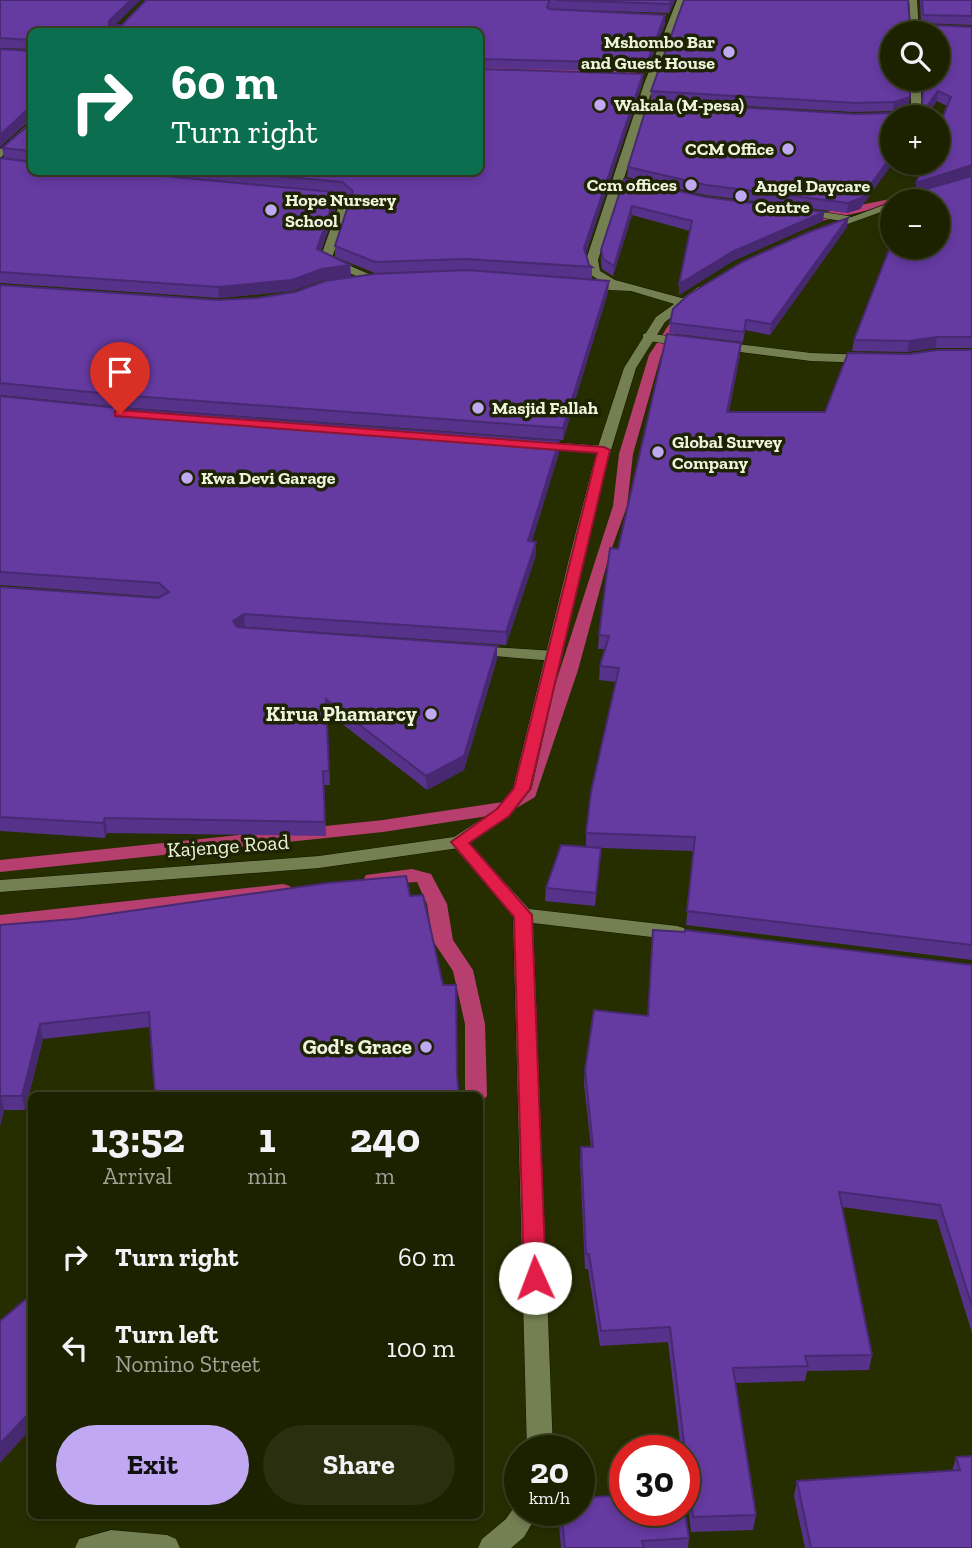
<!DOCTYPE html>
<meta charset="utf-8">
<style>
body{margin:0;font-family:"Zilla Slab",serif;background:#292f0f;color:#f1f3f6;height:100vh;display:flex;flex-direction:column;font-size:26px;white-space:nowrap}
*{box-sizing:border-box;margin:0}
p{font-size:23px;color:#a0a499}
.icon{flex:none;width:38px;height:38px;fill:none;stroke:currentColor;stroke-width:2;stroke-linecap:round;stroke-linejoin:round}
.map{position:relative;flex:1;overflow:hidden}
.drawer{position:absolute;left:28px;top:1092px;width:455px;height:427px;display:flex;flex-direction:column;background:#1c2200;border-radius:10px;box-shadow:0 4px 10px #0003,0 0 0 2px #3a3f22}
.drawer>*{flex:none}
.banner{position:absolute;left:28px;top:28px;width:455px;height:147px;border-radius:10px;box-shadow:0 4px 10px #0003,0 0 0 2px #3a3f22;background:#0b6e4f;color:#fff;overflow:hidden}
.controls{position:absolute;left:880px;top:21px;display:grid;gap:14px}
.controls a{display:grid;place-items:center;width:70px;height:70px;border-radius:50%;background:#1c2200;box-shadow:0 4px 10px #0003,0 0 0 2px #3a3f22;font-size:35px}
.speed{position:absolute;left:504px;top:1435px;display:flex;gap:14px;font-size:35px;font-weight:700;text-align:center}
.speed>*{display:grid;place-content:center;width:91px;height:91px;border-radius:50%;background:#1c2200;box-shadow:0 4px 10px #0003,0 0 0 2px #3a3f22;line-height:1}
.speed small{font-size:18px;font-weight:400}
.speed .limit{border:10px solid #d22;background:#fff;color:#111}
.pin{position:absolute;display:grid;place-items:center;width:60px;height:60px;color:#fff;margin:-72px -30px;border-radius:50% 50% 50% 0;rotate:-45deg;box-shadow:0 0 7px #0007}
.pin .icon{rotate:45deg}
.me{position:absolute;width:77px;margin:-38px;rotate:358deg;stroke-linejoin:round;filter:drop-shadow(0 0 5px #0008)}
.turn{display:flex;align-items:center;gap:24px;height:147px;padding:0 28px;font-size:32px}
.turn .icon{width:91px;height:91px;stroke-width:2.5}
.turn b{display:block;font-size:49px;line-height:60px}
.eta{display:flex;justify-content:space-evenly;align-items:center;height:119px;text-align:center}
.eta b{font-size:42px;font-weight:800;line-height:49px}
.cta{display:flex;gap:14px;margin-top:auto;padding:14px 28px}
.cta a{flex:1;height:80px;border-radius:42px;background:#c1a8f3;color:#111;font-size:28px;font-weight:800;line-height:80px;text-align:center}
.cta a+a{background:#292f0f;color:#f1f3f6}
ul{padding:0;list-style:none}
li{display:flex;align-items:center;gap:21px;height:91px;padding:0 28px}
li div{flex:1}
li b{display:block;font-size:26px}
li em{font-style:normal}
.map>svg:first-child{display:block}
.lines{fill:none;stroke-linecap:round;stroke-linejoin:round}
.stream{fill:#b63f6f;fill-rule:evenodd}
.lane-casing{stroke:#101500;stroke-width:1}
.street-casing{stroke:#101500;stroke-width:1}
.secondary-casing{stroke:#101500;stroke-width:1}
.lane{fill:#758052;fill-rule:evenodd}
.street{fill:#758052;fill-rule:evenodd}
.secondary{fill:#758052;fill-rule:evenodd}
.wall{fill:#57328a;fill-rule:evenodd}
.shaded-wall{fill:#472971}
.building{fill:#653aa1;stroke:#472971;stroke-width:2}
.route{fill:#e11d48;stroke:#92132f;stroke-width:2}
.poi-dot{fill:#c1a8f3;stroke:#1d2303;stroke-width:2.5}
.labels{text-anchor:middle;stroke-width:7;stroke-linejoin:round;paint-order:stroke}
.far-poi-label{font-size:18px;font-weight:bold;fill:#edf4db;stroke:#1d2303;text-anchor:start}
.poi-label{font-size:21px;font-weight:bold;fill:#edf4db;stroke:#1d2303;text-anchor:end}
.street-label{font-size:21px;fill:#edf4db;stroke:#1d2303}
</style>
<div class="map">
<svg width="972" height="1548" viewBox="0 0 972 1548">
<rect width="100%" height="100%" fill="#262e00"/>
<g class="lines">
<!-- stream -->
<path class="stream" d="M641,55L645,58L635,73L622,75L480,71V65L622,69H629Z
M972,175V181L905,201H892V205L808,224L803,221L821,213L890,199Z
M676,319L682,323L661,355L633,454L627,506L609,556L578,670L535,797L508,813L383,832L0,872V860L383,820L503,802L521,790L613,506L619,454L649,355L672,320Z
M412,869L431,874L447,904L453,940L473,970L485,1024L487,1096L480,1103V1096H465V1024L453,971L433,941L427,904L417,882L373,885L366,883L364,879L366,875Z
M283,884L290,886L292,890L290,894L0,929V915Z"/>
<defs>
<path id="lane" d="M803,209L848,216L853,219L848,222L799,214V210Z"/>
<path id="street" d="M677,0H685L654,84L598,260L600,271L615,280L685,299V305L681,306L631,291L587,289L581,285L587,281L604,283L591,275L586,260L644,84Z
M909,0H917L919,33H911Z
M911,79H921V111L891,119V115L911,109Z
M32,120V129L0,158V149Z
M314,191L350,199L351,201L332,258L378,278V282H370L322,261L320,259L340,202L310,196L309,194Z
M647,333L688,339L694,343L688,347L643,340V334Z
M720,342L811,353L869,355L875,359L869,363L811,361L716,349V343Z
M534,441L604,446L611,450L604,454L529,448V442Z
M475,646L555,651L563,656L555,661L469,654L467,651L469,648Z
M459,836L465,838L529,909L677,926L684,928L687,933L684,938L677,940L533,923L553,1451H527L513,916L453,846L450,842L453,838Z
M518,1501H520V1510H540L524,1537L511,1548H478L482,1539L506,1519Z
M111,1530L167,1535L176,1539L180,1548H75L79,1539Z"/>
<path id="secondary" d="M972,178V184L915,201H900Z
M892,202V208L831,230L822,228Z
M698,287L708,289L665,322L636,368L611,450L585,551L531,789L509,817L459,848L319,868L0,892V880L319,856L454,837L497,809L513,788L571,551L597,450L624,368L656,317Z"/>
</defs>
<!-- lane casing -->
<use href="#lane" class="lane-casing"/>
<!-- street casing -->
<use href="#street" class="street-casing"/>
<!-- secondary casing -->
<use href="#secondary" class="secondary-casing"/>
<!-- lane -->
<use href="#lane" class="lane"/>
<!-- street -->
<use href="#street" class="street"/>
<!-- secondary -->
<use href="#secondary" class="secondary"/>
</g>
<!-- wall -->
<path class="wall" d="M0,0L116,25H122L146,0H675L669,13L550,9L665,24L646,72L480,68V69L643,74L642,84L585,253L589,265L592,267V279L467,270L375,273L335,257V246L350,199L342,193L126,172H480L32,32V49L0,48Z
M920,0H972V25L921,23Z
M910,24L972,27V176L946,184L972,176V348H935L907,352L852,351L854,340L915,192L947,106L937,101L925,117H892L860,209L847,213L705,195L627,177L628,167L855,114L893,113L895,111L854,112L651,101V91ZM892,33L938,79H923L921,105L908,107L910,97Z
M0,49L32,51V118L0,147Z
M32,122V161L4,158L2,148Z
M0,158L32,172L336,193L337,204L321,251L350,265L351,277L323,280L292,291L219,298L0,283Z
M624,179L705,197L824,212L823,221L733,261L679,295L690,231L632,215L613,276L602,269L601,260V250Z
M848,218L847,227L770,335L745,330L743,342L669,333L670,323Z
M0,285L218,300L608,292L563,440L120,407L0,395Z
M972,350V960L686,925L694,851L601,848L595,906L545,901L546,888L586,846V833L616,682L599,680L600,666L605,649H598L599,635L618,549L740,355L729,412H825L909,354Z
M0,396L118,408L559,441V453L532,541L536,542V555L506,645L245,627L497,659L464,770L427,790L327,712L330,785H324L326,836L107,833L105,838L0,831V587L158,598L161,597L0,585Z
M410,896L457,1077L150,1027L43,1039L25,1110H4L0,1126V925Z
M972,965V1333L937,1220L842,1207L872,1355L869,1370L807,1371L805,1381L735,1383L756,1515L753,1530L691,1532L684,1473V1451H681L668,1342L600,1346L588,1269H585L580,1162L581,1147H591L584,1084L585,1070L648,1016Z
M972,1456V1548H805L794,1496L797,1481L952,1471L956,1457Z
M559,1510H579L689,1538L688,1548H561L559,1524Z"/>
<!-- shaded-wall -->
<path class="shaded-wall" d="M131,0H141L110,30L109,21Z
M671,0H675L669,13L670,4Z
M665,15V24L646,72L647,63Z
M643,74L642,84L584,259V248Z
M938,91L937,101L925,117H919Z
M910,97L908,107L893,111L894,102Z
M29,108L30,118L0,147V135Z
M892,155L893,163L860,209L847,213L848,203Z
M972,165L971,176L915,194L916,183Z
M336,193L337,204L318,260L317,249Z
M632,206V215L613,276L614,266Z
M824,212L823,221L733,261L679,295V284L734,251Z
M848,218L847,227L770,335L771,324Z
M350,265L351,277L323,280L292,291L219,298L218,287Z
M609,281L608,292L563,440V428Z
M937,337L935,348L907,352L909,341Z
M741,343L740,355L726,424L727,412Z
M559,441V453L528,554V541Z
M536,542V555L506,645V632Z
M244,614L245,627L234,634L233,621Z
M497,646V659L464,770L427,790L426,776Z
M105,818L107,833L105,838L103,823Z
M40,1024L43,1039L25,1110L22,1096Z
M1,1096L4,1110L0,1126V1099Z
M32,1410V1428L0,1463V1444Z"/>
<!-- building -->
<path class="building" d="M0,0H131L109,21V25H122L146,0H550L547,7L549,9L665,15L647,63L480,59V32H32V44L31,40L0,38Z
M555,0H671L670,4Z
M684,0H908L910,24L972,27V165L916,183L924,163H938V129L951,97L938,91L919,117H892V155L861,198L848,203L706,185L628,167L648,102L855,114L893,113L896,109L922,105L924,79H938V33H892V79H910V97L894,102L855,103L651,91Z
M922,0H972V16L923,15Z
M0,49L32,51V108H29L0,135Z
M480,68V69L643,74L584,248L589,265L592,267L467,259L375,262L335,246L353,191L342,182L231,172H480Z
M32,122V157L31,151L2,148Z
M0,158L32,162V172H120L334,192L336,193L317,249L350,265L322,269L292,280L218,287L0,272Z
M972,176V337H937L909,341L854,340L892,242V247H938V201H909L912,193Z
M624,179L705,197L824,212L734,251L679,284L692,221L632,206L614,266L603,259L601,250Z
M848,218L771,324L746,320L744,332L670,323L673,309L688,295L744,261L809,232Z
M467,270L609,281L563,428L119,395L0,383V285L218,300L257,298L295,292L325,281L374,274Z
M667,334L741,343L727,412H825L848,353L909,354L937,350H972V945L687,911L695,837L586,833L591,792L619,668L600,666L609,636L599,635L610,548L618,549Z
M0,396L118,408L559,441L528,541L536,542L506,632L244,614L233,621L237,627L497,646L464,756L426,776L326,699L329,771H323L325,822L105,818L103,823L0,817V587L158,598L169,592L159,583L0,572Z
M561,845L601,848L596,893L546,888Z
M406,876L410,896L423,895L443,985H456L457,1076L459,1096H155L149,1012L40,1024L22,1096H1L0,1099V925L74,919L327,883Z
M653,930L685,932V930L972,965V1306L940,1205L839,1192L872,1355L805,1356L808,1366L733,1368L756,1515L693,1517L670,1327L601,1331L589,1254H586L581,1147H593L585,1070L594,1010L648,1016Z
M32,1294V1410L0,1444V1321Z
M972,1456V1548H811L797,1481L960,1470L956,1457Z
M625,1495V1510H684V1507L689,1538L642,1541L644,1548H565L561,1510H579V1498Z"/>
<!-- route -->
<path class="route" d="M120,410L604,447L610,450L530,789L509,816L469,843L532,915L546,1278L543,1284L535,1287L527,1284L524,1278L514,917L451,842L497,809L514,788L597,453L115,416V411Z"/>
<!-- markers -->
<g class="poi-dot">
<circle cx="729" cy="52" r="7"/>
<circle cx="600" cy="105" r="7"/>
<circle cx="788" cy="149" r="7"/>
<circle cx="691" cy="185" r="7"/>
<circle cx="741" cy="196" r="7"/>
<circle cx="271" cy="210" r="7"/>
<circle cx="478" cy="408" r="7"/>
<circle cx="658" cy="452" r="7"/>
<circle cx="187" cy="478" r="7"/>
<circle cx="431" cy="714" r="7"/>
<circle cx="426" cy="1047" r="7"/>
</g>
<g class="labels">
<!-- far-poi labels -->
<g class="far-poi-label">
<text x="715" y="48" text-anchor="end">Mshombo Bar<tspan x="715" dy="21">and Guest House</tspan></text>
<text x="614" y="111">Wakala (M-pesa)</text>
<text x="774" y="155" text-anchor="end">CCM Office</text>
<text x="677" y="191" text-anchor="end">Ccm offices</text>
<text x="755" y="192">Angel Daycare<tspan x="755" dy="21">Centre</tspan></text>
<text x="285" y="206">Hope Nursery<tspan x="285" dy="21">School</tspan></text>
<text x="492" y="414">Masjid Fallah</text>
<text x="672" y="448">Global Survey<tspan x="672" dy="21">Company</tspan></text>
<text x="201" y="484">Kwa Devi Garage</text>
</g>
<!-- poi labels -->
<g class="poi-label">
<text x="417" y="721">Kirua Phamarcy</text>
<text x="412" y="1054">God's Grace</text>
</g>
<!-- street labels -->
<g class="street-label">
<text transform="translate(228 846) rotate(-4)" y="7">Kajenge Road</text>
</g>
</g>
</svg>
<div class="controls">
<a><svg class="icon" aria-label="search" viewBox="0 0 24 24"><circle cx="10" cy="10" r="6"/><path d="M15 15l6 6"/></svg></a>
<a>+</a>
<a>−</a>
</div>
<div class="speed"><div>20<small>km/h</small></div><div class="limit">30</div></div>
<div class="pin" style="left:120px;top:414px;background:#d93025"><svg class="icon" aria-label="arrive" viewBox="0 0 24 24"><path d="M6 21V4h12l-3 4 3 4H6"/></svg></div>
<svg class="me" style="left:535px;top:1278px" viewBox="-20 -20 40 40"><circle r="19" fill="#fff"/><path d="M0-13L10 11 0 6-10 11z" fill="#e11d48"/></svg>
<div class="banner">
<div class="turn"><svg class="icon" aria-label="right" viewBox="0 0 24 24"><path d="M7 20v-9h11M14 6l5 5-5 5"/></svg><div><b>60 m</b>Turn right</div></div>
</div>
<section class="drawer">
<div class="eta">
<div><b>13:52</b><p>Arrival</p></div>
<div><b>1</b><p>min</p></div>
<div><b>240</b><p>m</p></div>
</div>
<ul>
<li><svg class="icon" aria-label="right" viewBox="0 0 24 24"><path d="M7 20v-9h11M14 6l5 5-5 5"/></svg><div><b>Turn right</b></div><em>60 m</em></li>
<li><svg class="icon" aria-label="left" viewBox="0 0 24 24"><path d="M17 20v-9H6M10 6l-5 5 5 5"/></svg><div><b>Turn left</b><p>Nomino Street</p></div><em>100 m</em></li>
</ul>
<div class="cta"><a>Exit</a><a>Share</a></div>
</section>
</div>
